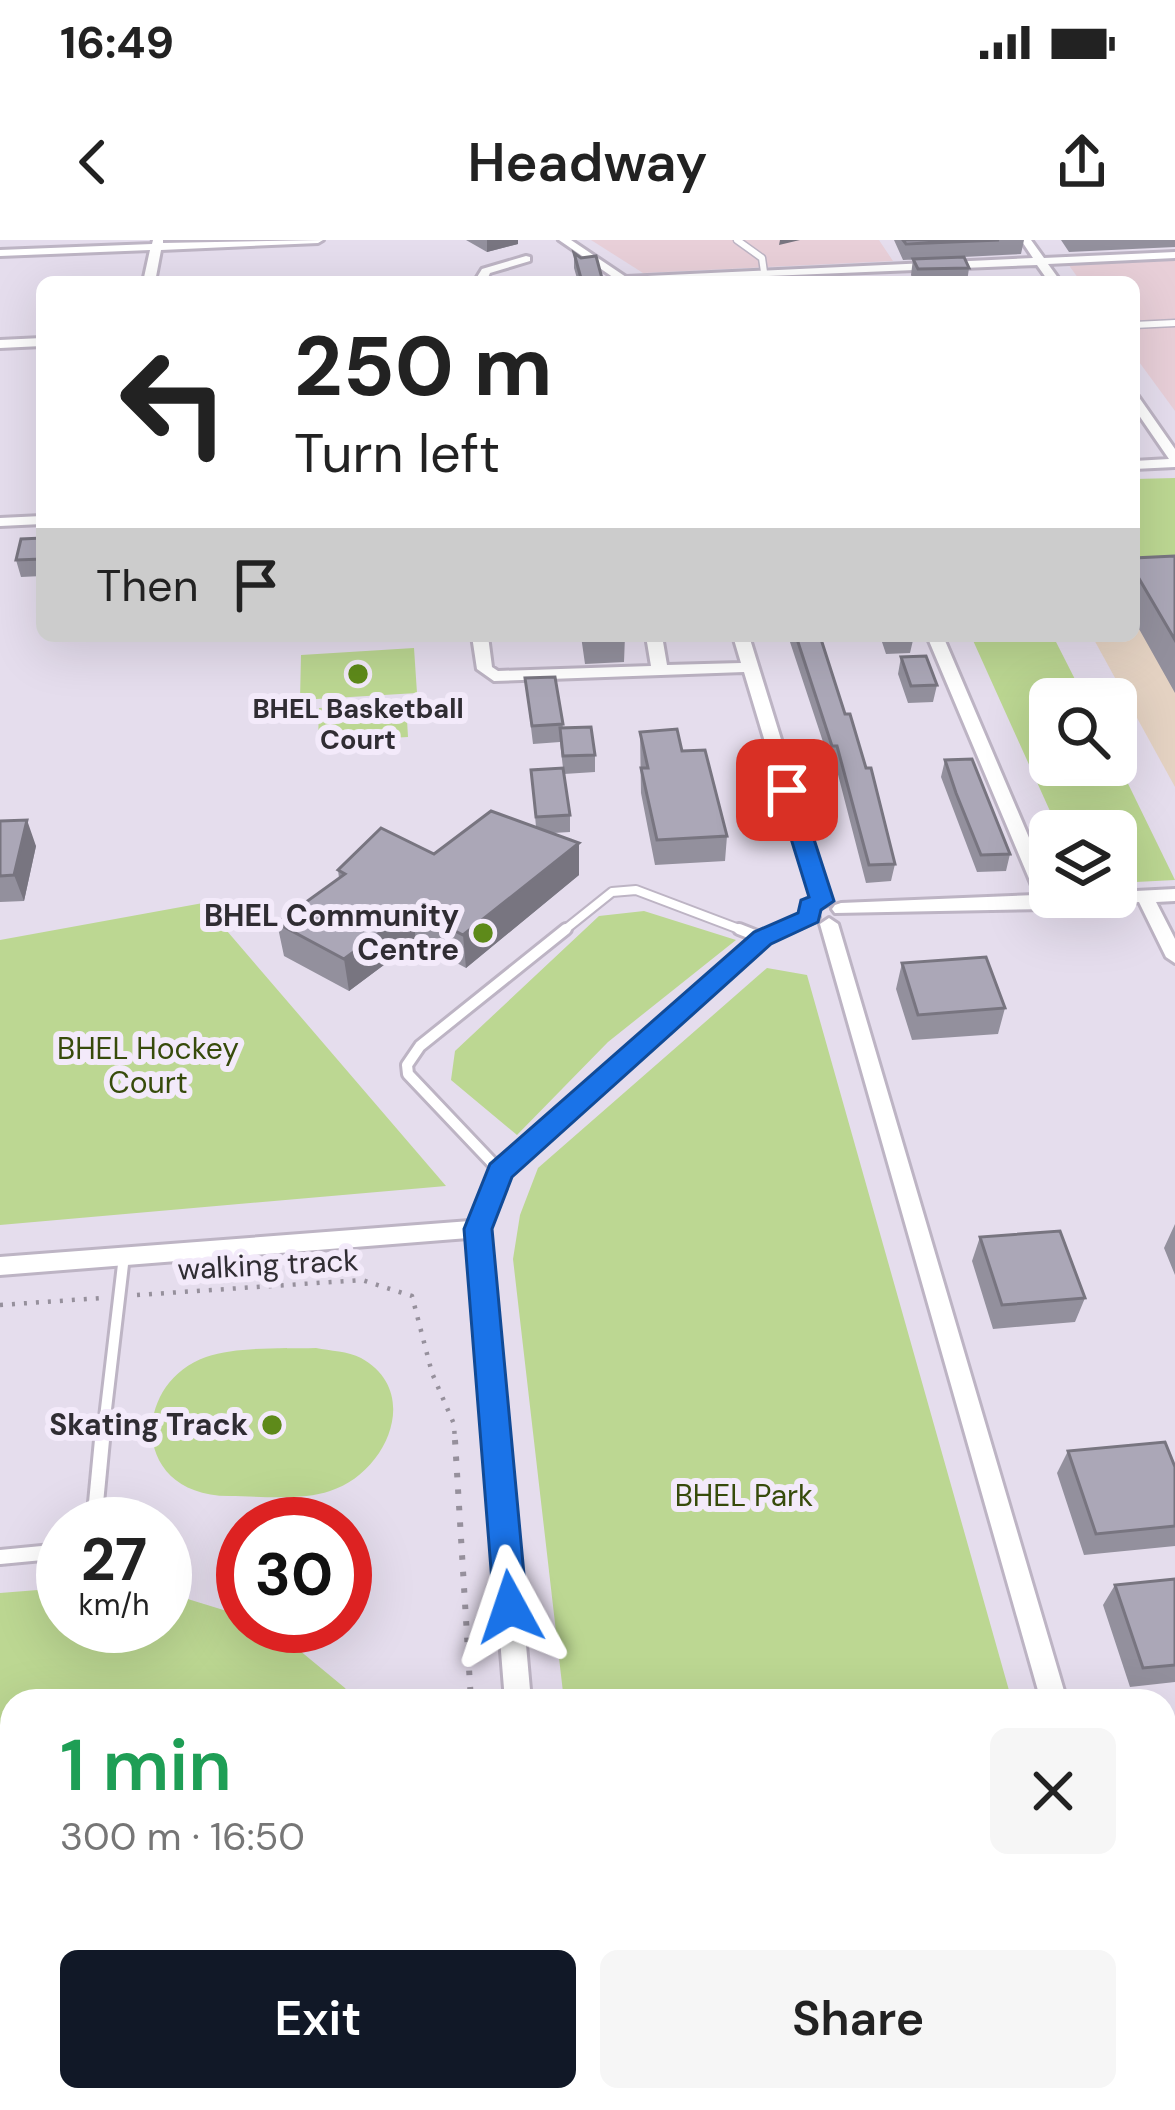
<!DOCTYPE html>
<meta charset="utf-8">
<style>
body{margin:0;font-family:"DM Sans",sans-serif;background:#f6f6f6;color:#222;height:100vh;display:flex;flex-direction:column;font-size:45px;white-space:nowrap}
*{box-sizing:border-box;margin:0}
p{font-size:39px;color:#767676}
.icon{flex:none;width:66px;height:66px;fill:none;stroke:currentColor;stroke-width:2;stroke-linecap:round;stroke-linejoin:round}
.map{position:relative;flex:1;overflow:hidden}
.sheet{position:absolute;left:0px;top:1449px;width:1176px;height:423px;display:flex;flex-direction:column;background:#fff;border-radius:36px 36px 0 0;box-shadow:0 12px 48px #0002}
.sheet>*{flex:none}
.top-card{position:absolute;left:36px;top:36px;width:1104px;height:366px;border-radius:18px;box-shadow:0 12px 48px #0002;background:#fff;color:#222;overflow:hidden}
.tools{position:absolute;left:1029px;top:438px;display:grid;gap:24px}
.tools a{display:grid;place-items:center;width:108px;height:108px;border-radius:18px;background:#fff;box-shadow:0 12px 48px #0002;font-size:60px}
.speed{position:absolute;left:36px;top:1257px;display:flex;gap:24px;font-size:60px;font-weight:700;text-align:center}
.speed>*{display:grid;place-content:center;width:156px;height:156px;border-radius:50%;background:#fff;box-shadow:0 12px 48px #0002;line-height:1}
.speed small{font-size:30px;font-weight:400}
.speed .limit{border:18px solid #d22;background:#fff;color:#111}
.pin{position:absolute;display:grid;place-items:center;width:102px;height:102px;color:#fff;margin:-51px;border-radius:24px;box-shadow:0 6px 18px #0006}
.me{position:absolute;width:132px;margin:-66px;rotate:355deg;stroke-linejoin:round;filter:drop-shadow(0 0 9px #0008)}
.turn{display:flex;align-items:center;gap:42px;height:252px;padding:0 60px;font-size:54px}
.turn .icon{width:156px;height:156px;stroke-width:2.5}
.turn b{display:block;font-size:84px;line-height:102px}
.then{display:flex;align-items:center;height:114px;padding:0 60px;background:#0003;gap:24px;font-size:45px}
.round{display:grid;place-items:center;flex:none;width:126px;height:126px;border-radius:18px;background:#f6f6f6}
.overview{display:flex;align-items:center;justify-content:space-between;height:204px;padding:0 60px}
h1{font-size:72px;font-weight:600;line-height:90px;color:#1e9e55}
.cta{display:flex;gap:24px;margin-top:auto;padding:24px 60px}
.cta a{flex:1;height:138px;border-radius:18px;background:#111827;color:#fff;font-size:48px;font-weight:600;line-height:138px;text-align:center}
.cta a+a{background:#f6f6f6;color:#222}
.status{display:flex;justify-content:space-between;align-items:center;height:84px;padding:0 60px;background:#fff;direction:ltr}
.status svg{height:33px;fill:currentColor}
header{display:flex;justify-content:space-between;align-items:center;height:156px;padding:0 60px;background:#fff;font-size:54px;font-weight:600}
.map>svg:first-child{display:block}
.education{fill:#e8cfd8}
.medical{fill:#e5d3c3}
.green{fill:#bcd792}
.lines{fill:none;stroke-linecap:round;stroke-linejoin:round}
.service-far3-casing{stroke:#bdb4c4;stroke-width:9}
.service-far2-casing{stroke:#bdb4c4;stroke-width:12}
.service-far1-casing{stroke:#bdb4c4;stroke-width:16}
.service-casing{stroke:#bdb4c4;stroke-width:20}
.minor-casing{stroke:#bdb4c4;stroke-width:6}
.path-far1{stroke:#96909c;stroke-width:4.5;stroke-dasharray:3 9;stroke-linecap:butt}
.path{stroke:#96909c;stroke-width:6;stroke-dasharray:4.5 12;stroke-linecap:butt}
.service-far3{stroke:#fff;stroke-width:6}
.service-far2{stroke:#fff;stroke-width:8}
.service-far1{stroke:#fff;stroke-width:10}
.service{stroke:#fff;stroke-width:14}
.minor{fill:#fff;fill-rule:evenodd}
.wall{fill:#93909d}
.shaded-wall{fill:#787580}
.building{fill:#aba7b7;stroke:#787580;stroke-width:3}
.route{fill:#1a73e8;stroke:#114b97;stroke-width:3}
.poi-dot{fill:#5e8a1a;stroke:#f3eafa;stroke-width:4.5}
.labels{text-anchor:middle;stroke-width:12;stroke-linejoin:round;paint-order:stroke}
.far-poi-label{font-size:27px;font-weight:bold;fill:#302d33;stroke:#f3eafa}
.poi-label{font-size:30px;font-weight:bold;fill:#302d33;stroke:#f3eafa;text-anchor:end}
.park-label{font-size:30px;fill:#374b0b;stroke:#f3eafa}
.street-label{font-size:30px;fill:#302d33;stroke:#f3eafa}
</style>
<div class="status"><b>16:49</b><svg viewBox="0 0 49 12"><path d="M0 12V9h3v3zM5 12V6h3v6zM10 12V3h3v9zM15 12V0h3v12zM26 1h20v11H26zM47 4h2v5h-2z"/></svg></div>
<header><svg class="icon" aria-label="back" viewBox="0 0 24 24"><path d="M15 5l-7 7 7 7"/></svg>Headway<svg class="icon" aria-label="share" viewBox="0 0 24 24"><path d="M12 15V3M7 8l5-5 5 5M5 13v7h14v-7"/></svg></header>
<div class="map">
<svg width="1175" height="1870" viewBox="0 0 1175 1870">
<rect width="100%" height="100%" fill="#e5dded"/>
<!-- education -->
<path class="education" d="M591,0H879L893,21L643,33Z
M1175,20V171L1134,115V42H1081L1068,24Z"/>
<!-- medical -->
<path class="medical" d="M1175,345V547L1092,396H1134V347Z"/>
<!-- green -->
<path class="green" d="M1175,238V328L1134,330V239Z
M971,396H1053L1085,459H1050V525H1116V519L1175,640L1116,643V591H1059Z
M414,408L417,453L300,460L301,415Z
M406,463L408,497L318,502L319,468Z
M203,663L446,946L0,985V700Z
M644,671L736,700L608,802L517,895L451,840L455,811L599,676Z
M767,728L807,735L1012,1461H564L513,1019L520,975L538,928Z
M316,1108C330,1111 348,1111 361,1118C423,1152 386,1234 330,1251C301,1261 260,1256 229,1256C129,1255 132,1143 206,1117C239,1106 282,1109 316,1108Z
M63,1348V1386H165V1352L243,1376V1386H270L345,1448L354,1461H12V1860H385L382,1870H0V1353Z
M610,1860H1070L1059,1870H611Z"/>
<g class="lines">
<defs>
<path id="service-far3" d="M737,0L762,18L764,32
M1134,85L1175,83"/>
<path id="service-far2" d="M562,692L612,652L636,650L747,692"/>
<path id="service-far1" d="M739,689L762,698
M500,931L408,834L407,825L420,806L566,689
M102,1203L124,1016"/>
<path id="service" d="M94,1284L102,1200
M0,1317L63,1311"/>
<path id="minor" d="M153,0H163V3L323,0L318,3L161,10L155,42H143L150,10L0,16V10L152,4Z
M559,0H571L626,37L1033,18L1021,0H1031L1044,18L1175,12V18L1048,24L1061,42H1049L1037,25L620,42Z
M526,16L530,17V21L490,33L486,42H474L482,29Z
M42,98V106L0,108V100Z
M1134,155L1138,156L1175,209V227L1134,229V221L1169,219L1134,168Z
M42,276V284L0,286V278Z
M472,396H488L492,427L498,431L651,426L646,396H662L667,425L741,423L733,396H749L831,661L828,665L822,667L813,661L744,432L494,441L477,429Z
M927,396H943L1050,647V657H1116V652L1175,649V661L1156,662L1175,699V723L1166,717L1139,662L1048,669L835,673L832,669L835,665L841,663L1036,655Z
M810,671L816,673L819,677L816,681L769,702L509,936L489,989L531,1461H505L468,998L0,1035V1017L470,981L493,925L755,694Z
M829,678L838,684L1067,1461H1041L820,684Z
M1164,1783L1175,1787V1818L1164,1814Z
M1164,1827L1175,1828V1858L1164,1857Z
M537,1860H569V1870H537Z
M1111,1860H1149L1144,1870H1106Z"/>
</defs>
<!-- service-far3 casing -->
<use href="#service-far3" class="service-far3-casing"/>
<!-- service-far2 casing -->
<use href="#service-far2" class="service-far2-casing"/>
<!-- service-far1 casing -->
<use href="#service-far1" class="service-far1-casing"/>
<!-- service casing -->
<use href="#service" class="service-casing"/>
<!-- minor casing -->
<use href="#minor" class="minor-casing"/>
<!-- path-far1 -->
<path class="path-far1" d="M137,1055L362,1040L412,1056L432,1133L454,1184L455,1203
M0,1065L102,1058"/>
<!-- path -->
<path class="path" d="M455,1200L471,1461
M496,1860L497,1870"/>
<!-- service-far3 -->
<use href="#service-far3" class="service-far3"/>
<!-- service-far2 -->
<use href="#service-far2" class="service-far2"/>
<!-- service-far1 -->
<use href="#service-far1" class="service-far1"/>
<!-- service -->
<use href="#service" class="service"/>
<!-- minor -->
<use href="#minor" class="minor"/>
</g>
<!-- wall -->
<path class="wall" d="M466,0H518V4L487,12Z
M894,0H1024L1021,14L903,20Z
M1061,0H1175V7L1069,12Z
M574,13L603,42H578L574,28Z
M913,19L969,28L967,42H914L911,35Z
M42,298V336L21,337L16,320Z
M1175,316V453L1134,380V318Z
M581,396H625L624,422L585,424Z
M788,396H820L895,624L891,641L866,643L835,523H830Z
M880,396H914L910,413L886,414Z
M901,417L937,445L933,462L908,463L898,434Z
M555,437L563,488L595,515V532L564,534L570,575V592L553,593L579,635L466,728L416,701L349,751L284,716L277,683L339,638L338,630L434,614L536,587L531,530L563,528L560,502L533,504L525,438Z
M640,492L682,511L727,596L725,621L655,625L641,553Z
M945,520L1010,614L1006,631L977,632L941,537Z
M0,581L36,606L24,661L0,662Z
M902,723L1005,768L998,794L912,800L896,749Z
M1175,984V1035L1164,1008Z
M980,997L1085,1058L1075,1082L993,1089L972,1021Z
M1068,1211L1175,1227V1306L1084,1315L1057,1233Z
M1175,1339V1442L1130,1447L1103,1365L1115,1345Z
M1175,1493V1587L1164,1553V1495Z"/>
<!-- shaded-wall -->
<path class="shaded-wall" d="M487,0H518V4L487,12Z
M780,0H800L779,5Z
M27,580L36,606L24,661L14,635Z
M579,603V635L466,728L463,695Z
M412,669L416,701L349,751L344,719Z"/>
<!-- building -->
<path class="building" d="M903,0H999L906,4Z
M574,13L581,18L596,16L603,42H582Z
M964,17L969,28L918,29L913,19Z
M42,298V319L16,320L21,299Z
M1175,316V400L1134,330V318Z
M585,396H625V397L585,398Z
M796,396H820L845,474H850L866,528H871L895,624L869,625L837,506H832Z
M926,416L937,445L911,446L901,417Z
M555,437L563,484L532,486L525,438Z
M591,487L595,515L563,516L560,488Z
M677,489L682,511L705,510L727,596L657,600L641,528H648L640,492Z
M972,519L1010,614L981,615L956,553L945,520Z
M563,528L570,575L536,577L531,530Z
M491,571L579,603L463,695L412,669L344,719L277,683L345,634L338,630L381,588L434,614Z
M27,580L14,635L0,636V581Z
M986,717L1005,768L918,775L902,723Z
M1060,991L1085,1058L1002,1065L980,997Z
M1165,1202L1175,1227V1286L1096,1294L1068,1211Z
M1175,1339V1425L1143,1428L1115,1345Z
M1175,1493V1523L1165,1494Z"/>
<!-- route -->
<path class="route" d="M787,543L798,550L834,661L821,670L818,682L771,704L512,937L492,989L527,1367L522,1378L510,1383L498,1378L494,1367L464,989L490,924L754,692L798,673L801,660L809,657L776,550Z"/>
<!-- markers -->
<g class="poi-dot">
<circle cx="358" cy="434" r="12"/>
<circle cx="483" cy="693" r="12"/>
<circle cx="272" cy="1185" r="12"/>
</g>
<g class="labels">
<!-- far-poi labels -->
<g class="far-poi-label">
<text x="358" y="478">BHEL Basketball<tspan x="358" dy="31">Court</tspan></text>
</g>
<!-- poi labels -->
<g class="poi-label">
<text x="459" y="686">BHEL Community<tspan x="459" dy="34">Centre</tspan></text>
<text x="248" y="1195">Skating Track</text>
</g>
<!-- park labels -->
<g class="park-label">
<text x="148" y="819">BHEL Hockey<tspan x="148" dy="34">Court</tspan></text>
<text x="744" y="1266">BHEL Park</text>
</g>
<!-- street labels -->
<g class="street-label">
<text transform="translate(268 1025) rotate(-3)" y="10">walking track</text>
</g>
</g>
</svg>
<div class="tools">
<a><svg class="icon" aria-label="search" viewBox="0 0 24 24"><circle cx="10" cy="10" r="6"/><path d="M15 15l6 6"/></svg></a>
<a><svg class="icon" aria-label="layers" viewBox="0 0 24 24"><path d="M12 4l9 5-9 5-9-5zM3 14l9 5 9-5"/></svg></a>
</div>
<div class="speed"><div>27<small>km/h</small></div><div class="limit">30</div></div>
<div class="pin" style="left:787px;top:550px;background:#d93025"><svg class="icon" aria-label="arrive" viewBox="0 0 24 24"><path d="M6 21V4h12l-3 4 3 4H6"/></svg></div>
<svg class="me" style="left:510px;top:1367px" viewBox="-20 -20 40 40"><path d="M0-17L14 15 0 8-14 15z" fill="#1a73e8" stroke="#fff" stroke-width="4"/></svg>
<div class="top-card">
<div class="turn"><svg class="icon" aria-label="left" viewBox="0 0 24 24"><path d="M17 20v-9H6M10 6l-5 5 5 5"/></svg><div><b>250 m</b>Turn left</div></div>
<div class="then">Then<svg class="icon" aria-label="arrive" viewBox="0 0 24 24"><path d="M6 21V4h12l-3 4 3 4H6"/></svg></div>
</div>
<section class="sheet">
<div class="overview"><div><h1>1 min</h1><p>300 m · 16:50</p></div><a class="round"><svg class="icon" aria-label="close" viewBox="0 0 24 24"><path d="M6 6l12 12M18 6L6 18"/></svg></a></div>
<div class="cta"><a>Exit</a><a>Share</a></div>
</section>
</div>
